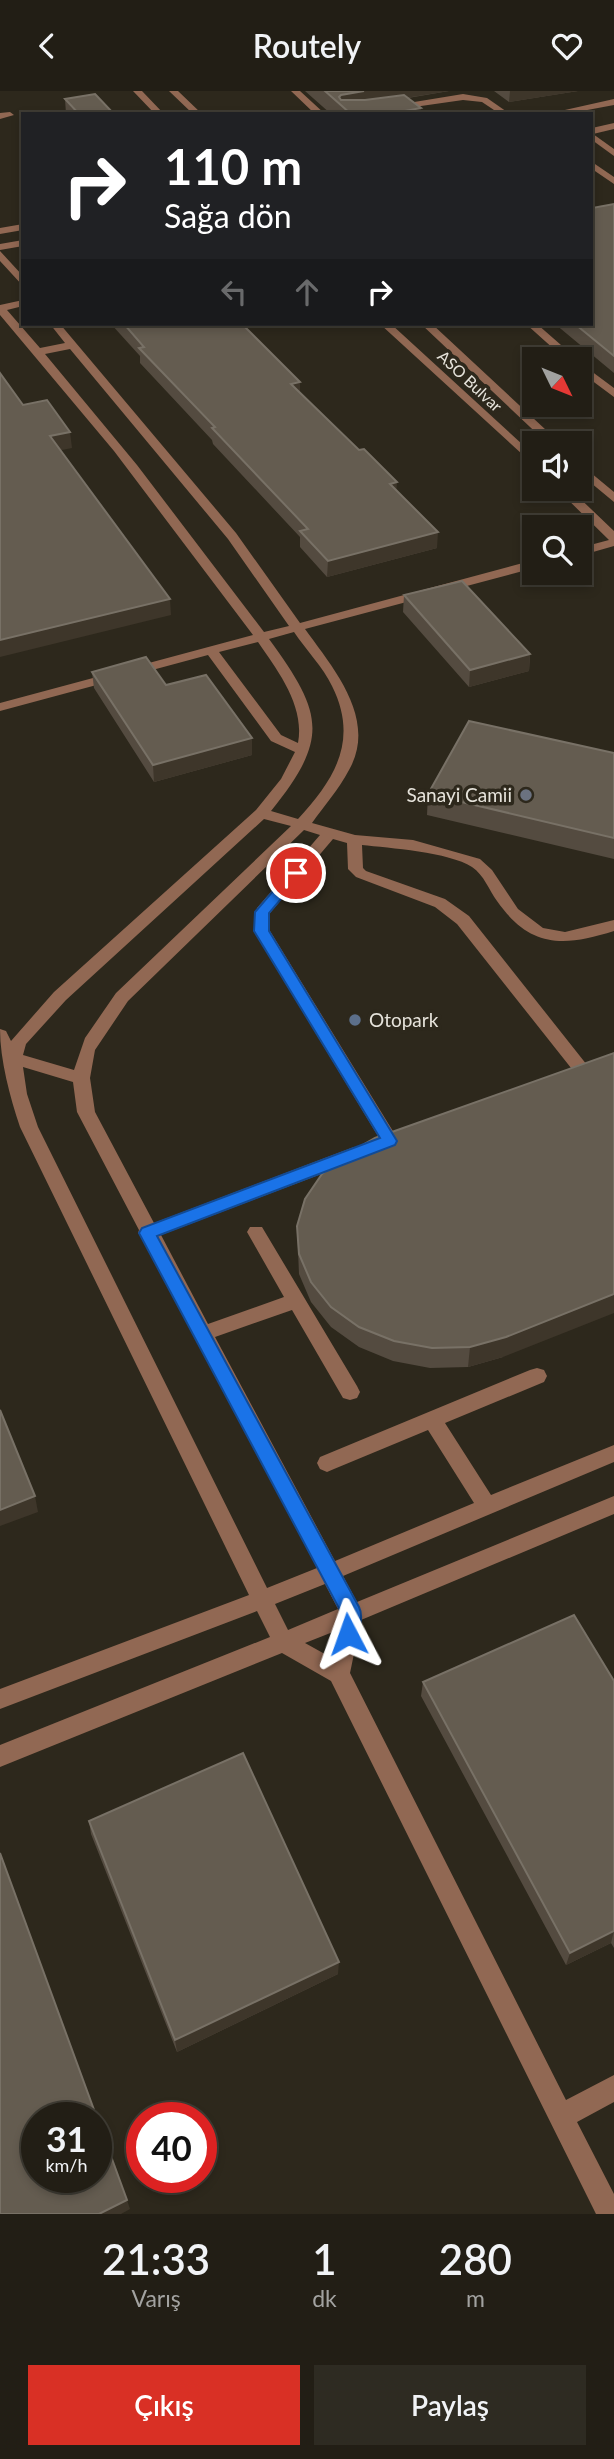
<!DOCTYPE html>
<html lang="tr">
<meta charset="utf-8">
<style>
body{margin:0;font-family:Lato,sans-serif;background:#2e2b22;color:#f1f3f6;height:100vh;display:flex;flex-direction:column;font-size:26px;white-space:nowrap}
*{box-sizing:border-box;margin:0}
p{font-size:23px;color:#a2a2a0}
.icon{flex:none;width:38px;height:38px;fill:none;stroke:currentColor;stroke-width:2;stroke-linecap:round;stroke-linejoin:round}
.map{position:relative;height:2123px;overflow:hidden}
.side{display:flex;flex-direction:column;background:#221e15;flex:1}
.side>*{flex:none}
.banner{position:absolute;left:21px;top:21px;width:572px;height:214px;border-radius:0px;box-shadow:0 4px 10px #0003,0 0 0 2px #3f3c34;background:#202124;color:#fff;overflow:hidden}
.needle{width:46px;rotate:133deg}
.tools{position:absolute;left:522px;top:256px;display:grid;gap:14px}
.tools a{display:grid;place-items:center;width:70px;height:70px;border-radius:0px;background:#221e15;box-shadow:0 4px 10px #0003,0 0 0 2px #3f3c34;font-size:35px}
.speed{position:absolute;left:21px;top:2011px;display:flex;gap:14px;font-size:35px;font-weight:700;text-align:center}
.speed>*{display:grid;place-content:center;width:91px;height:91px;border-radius:50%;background:#221e15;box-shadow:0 4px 10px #0003,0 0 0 2px #3f3c34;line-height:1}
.speed small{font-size:18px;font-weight:400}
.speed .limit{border:10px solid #d22;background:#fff;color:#111}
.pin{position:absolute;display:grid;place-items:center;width:60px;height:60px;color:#fff;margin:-30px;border:4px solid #fff;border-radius:50%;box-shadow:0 2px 7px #0007}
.me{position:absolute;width:77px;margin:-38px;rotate:356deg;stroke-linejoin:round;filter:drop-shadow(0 0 5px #0008)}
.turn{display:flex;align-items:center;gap:24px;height:147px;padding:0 28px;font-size:32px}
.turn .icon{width:91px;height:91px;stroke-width:2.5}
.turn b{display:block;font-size:49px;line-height:60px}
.lanes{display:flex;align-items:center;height:66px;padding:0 28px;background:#0003;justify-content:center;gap:35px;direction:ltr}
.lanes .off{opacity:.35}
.eta{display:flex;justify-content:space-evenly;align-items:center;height:119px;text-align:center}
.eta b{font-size:42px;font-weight:600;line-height:49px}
.action{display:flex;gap:14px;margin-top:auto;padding:14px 28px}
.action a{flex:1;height:80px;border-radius:0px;background:#d93025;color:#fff;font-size:28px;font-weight:600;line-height:80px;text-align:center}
.action a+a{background:#2e2b22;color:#f1f3f6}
header{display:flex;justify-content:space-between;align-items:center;height:91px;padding:0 28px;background:#221e15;font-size:32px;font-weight:600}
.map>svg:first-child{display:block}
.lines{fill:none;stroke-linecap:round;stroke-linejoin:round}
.minor{fill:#916853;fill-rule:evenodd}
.wall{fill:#544b40}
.shaded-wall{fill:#3e362a}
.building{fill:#645c50;stroke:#787166;stroke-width:2;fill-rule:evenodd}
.route{fill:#1a73e8;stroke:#114b97;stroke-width:2}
.worship-dot{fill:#6b7280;stroke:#2d281c;stroke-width:2.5}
.service-dot{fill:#5c6f8a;stroke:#2d281c;stroke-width:2.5}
.labels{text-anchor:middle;stroke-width:7;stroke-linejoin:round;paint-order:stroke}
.far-street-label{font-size:16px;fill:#e6e3db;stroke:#2d281c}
.poi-label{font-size:19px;fill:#e6e3db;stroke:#2d281c;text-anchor:end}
</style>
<header><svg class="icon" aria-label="back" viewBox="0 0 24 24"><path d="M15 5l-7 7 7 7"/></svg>Routely<svg class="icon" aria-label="heart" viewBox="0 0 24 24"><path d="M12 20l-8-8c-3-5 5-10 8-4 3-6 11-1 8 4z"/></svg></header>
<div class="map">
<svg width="614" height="2123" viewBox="0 0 614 2123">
<rect width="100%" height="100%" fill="#2d281c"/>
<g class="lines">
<!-- minor -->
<path class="minor" d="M133,0H142L164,23H155Z
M169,0H178L202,23H193Z
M291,0H300L325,23H315Z
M463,3L487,7L510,23H500L482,11L463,9L365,23H341Z
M614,8V14L566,23H547Z
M0,22L10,21L14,24L0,28Z
M614,32V38L593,43L614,58V65L592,49V37Z
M592,71L614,86V93L592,78Z
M23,133V139L0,143V137Z
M23,149V155L0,159V153Z
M0,160L23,185V195L0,170Z
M23,209V215L7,219L40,257L65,252L50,233H60L236,442L300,532L534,469V477L305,538C333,577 378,628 349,679C339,698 324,715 312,732L355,744L413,749L480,768L492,779L518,818L543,837L565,841L614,829V840C563,856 530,857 497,810C489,799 484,784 472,776C449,761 389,757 362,754L363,777L366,780L445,808L469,825L587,974L589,978L587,982H575L457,833L435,816L356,786L348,778L347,752L333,748L270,822V840L399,1050L396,1055H384L254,840L257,817L320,744L304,739L128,910L95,959L90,987L95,1021L154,1132L354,1056H366L369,1061L366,1066L161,1144L208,1233L284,1206L247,1141L250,1136H262L357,1295L360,1301L357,1307L350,1309L343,1307L292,1219L215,1246L335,1470L474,1412L428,1339L334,1378L327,1381L320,1378L317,1372L320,1366L530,1279L537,1277L544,1279L547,1285L544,1291L445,1332L491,1404L614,1354V1371L343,1485L357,1511L614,1405V1423L361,1529L350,1582L566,2009L614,1984V2011L577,2031L614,2103V2123H596L331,1590L282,1562L0,1676V1654L270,1546L257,1520L0,1618V1598L249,1504L20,1036C10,1006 0,969 0,938L6,940L11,950L54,901L256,719L281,688L295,661L271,650L208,564L0,620V612L253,544L114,360L0,224V214ZM70,258L228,448L289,535L264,541L137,374L45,263ZM294,541C306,559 323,576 332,595C359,649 335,688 298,728L271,720C330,647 323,622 269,548ZM258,551C278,580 305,615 298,652L281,644L219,561ZM264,728L291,735L116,902L85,947L74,979L23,964L26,953L66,909ZM23,976L73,991L77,1021L139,1139L138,1142L144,1148L317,1477L267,1497L38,1036L27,1003ZM325,1493L338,1518L288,1539L275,1513ZM338,1539L332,1567L305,1552Z
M380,233H391L534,364V374Z
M421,233H432L560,352H547Z
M526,233H537L577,268H565Z
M579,271L614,297V306L579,280Z
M579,372L614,401V411L579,382Z
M556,397H569L614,440V455L579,465V457L609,449Z"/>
</g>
<!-- wall -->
<path class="wall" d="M305,0H449L408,7L421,17V23H331Z
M494,0H578L509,11Z
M65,8L114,23H66Z
M614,113V282L555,233H592Z
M111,233H242L300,302L397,399L437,457L327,486L300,456V446L213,353L212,349L140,272V265Z
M404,504L530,563L529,580L469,596L403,521Z
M92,581L166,594L252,647V664L154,691L94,597Z
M614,662V768L427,724L428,703Z
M297,1135L503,1266L468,1276L430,1277L393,1270L359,1256L331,1236L311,1211L299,1183Z
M614,1590V1857L611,1852L566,1874L421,1605L423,1591Z
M89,1730L338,1883L177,1961L91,1743Z"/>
<!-- shaded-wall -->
<path class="shaded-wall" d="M364,0H449L393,9L339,12V6L341,4Z
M510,0H578L509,11Z
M421,17V23H389Z
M300,291V307L291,293Z
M70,341L72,357L52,361L50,345Z
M397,391L396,407L390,393Z
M438,441L437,457L327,486L328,470Z
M170,508L171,524L0,566V549Z
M530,563L529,580L469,596L470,579Z
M252,647V664L154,691L153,674Z
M614,1203V1222L503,1266L468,1276L470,1256Z
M35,1405L38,1421L0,1435V1419Z
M614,1840L611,1852L566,1874L570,1862Z
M339,1871L338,1883L177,1961L175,1949Z
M127,2109L130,2118L121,2123H99Z"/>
<!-- building -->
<path class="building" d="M325,0H364L341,4L339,6L341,9H365L404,4L421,17L389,23H351Z
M95,3L114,23H79L65,8Z
M614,113V265L575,233H592V117Z
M124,233H242L300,291L291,293L359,359L364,358L397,391L390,393L438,441L328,470L300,440L308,438L212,337L215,336L139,257L144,256Z
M0,282L23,314L47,309L70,341L50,345L170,508L0,549Z
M462,490L530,563L470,579L404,504Z
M146,566L166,594L206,584L252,647L153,674L92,581Z
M469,630L614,662V747L428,703Z
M614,962V1203L506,1246L470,1256L432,1257L394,1250L359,1236L331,1216L311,1191L299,1163L297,1135L305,1108L322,1083L345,1064L375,1047Z
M0,1319L35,1405L0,1419Z
M574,1524L614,1590V1840L570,1862L423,1591Z
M243,1662L339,1871L175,1949L89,1730Z
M0,1762L127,2109L99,2123H0ZM37,2026H96V2086H37Z"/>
<!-- route -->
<path class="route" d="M296,778L303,782L269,822V840L397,1050L395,1054L157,1145L359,1516C364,1526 359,1539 355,1549L348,1552L341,1549L338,1543L342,1523L139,1142L142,1137L380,1047L254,840L255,821L291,779Z"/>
<!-- markers -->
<circle class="worship-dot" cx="526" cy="704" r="7"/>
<circle class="service-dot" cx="355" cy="929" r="7"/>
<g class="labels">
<!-- far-street labels -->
<g class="far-street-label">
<text transform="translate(470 290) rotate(43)" y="6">ASO Bulvar</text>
</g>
<!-- poi labels -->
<g class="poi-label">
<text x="512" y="711">Sanayi Camii</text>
<text x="369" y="936" text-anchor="start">Otopark</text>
</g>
</g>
</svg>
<div class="tools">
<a><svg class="needle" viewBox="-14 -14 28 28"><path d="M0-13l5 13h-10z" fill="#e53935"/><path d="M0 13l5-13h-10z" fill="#a2a2a0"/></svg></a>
<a><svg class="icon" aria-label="sound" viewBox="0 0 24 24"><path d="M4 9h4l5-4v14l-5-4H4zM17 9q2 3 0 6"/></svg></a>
<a><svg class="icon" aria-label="search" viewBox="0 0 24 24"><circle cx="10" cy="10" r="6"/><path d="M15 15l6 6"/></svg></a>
</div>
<div class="speed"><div>31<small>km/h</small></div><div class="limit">40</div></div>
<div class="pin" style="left:296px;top:782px;background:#d93025"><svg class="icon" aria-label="arrive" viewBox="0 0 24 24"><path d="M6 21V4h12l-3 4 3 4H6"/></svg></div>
<svg class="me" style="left:348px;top:1543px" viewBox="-20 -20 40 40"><path d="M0-17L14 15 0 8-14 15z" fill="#1a73e8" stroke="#fff" stroke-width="4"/></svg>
<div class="banner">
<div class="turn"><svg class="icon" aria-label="right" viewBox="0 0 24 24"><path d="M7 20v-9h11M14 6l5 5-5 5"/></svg><div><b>110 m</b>Sağa dön</div></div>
<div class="lanes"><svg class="icon off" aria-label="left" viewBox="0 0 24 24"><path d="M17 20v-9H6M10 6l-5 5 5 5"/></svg><svg class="icon off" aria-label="ahead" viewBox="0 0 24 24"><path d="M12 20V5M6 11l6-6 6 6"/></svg><svg class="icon" aria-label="right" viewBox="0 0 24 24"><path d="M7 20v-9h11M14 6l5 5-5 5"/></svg></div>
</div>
</div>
<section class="side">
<div class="eta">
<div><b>21:33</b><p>Varış</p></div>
<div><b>1</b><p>dk</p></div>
<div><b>280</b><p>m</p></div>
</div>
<div class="action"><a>Çıkış</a><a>Paylaş</a></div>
</section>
